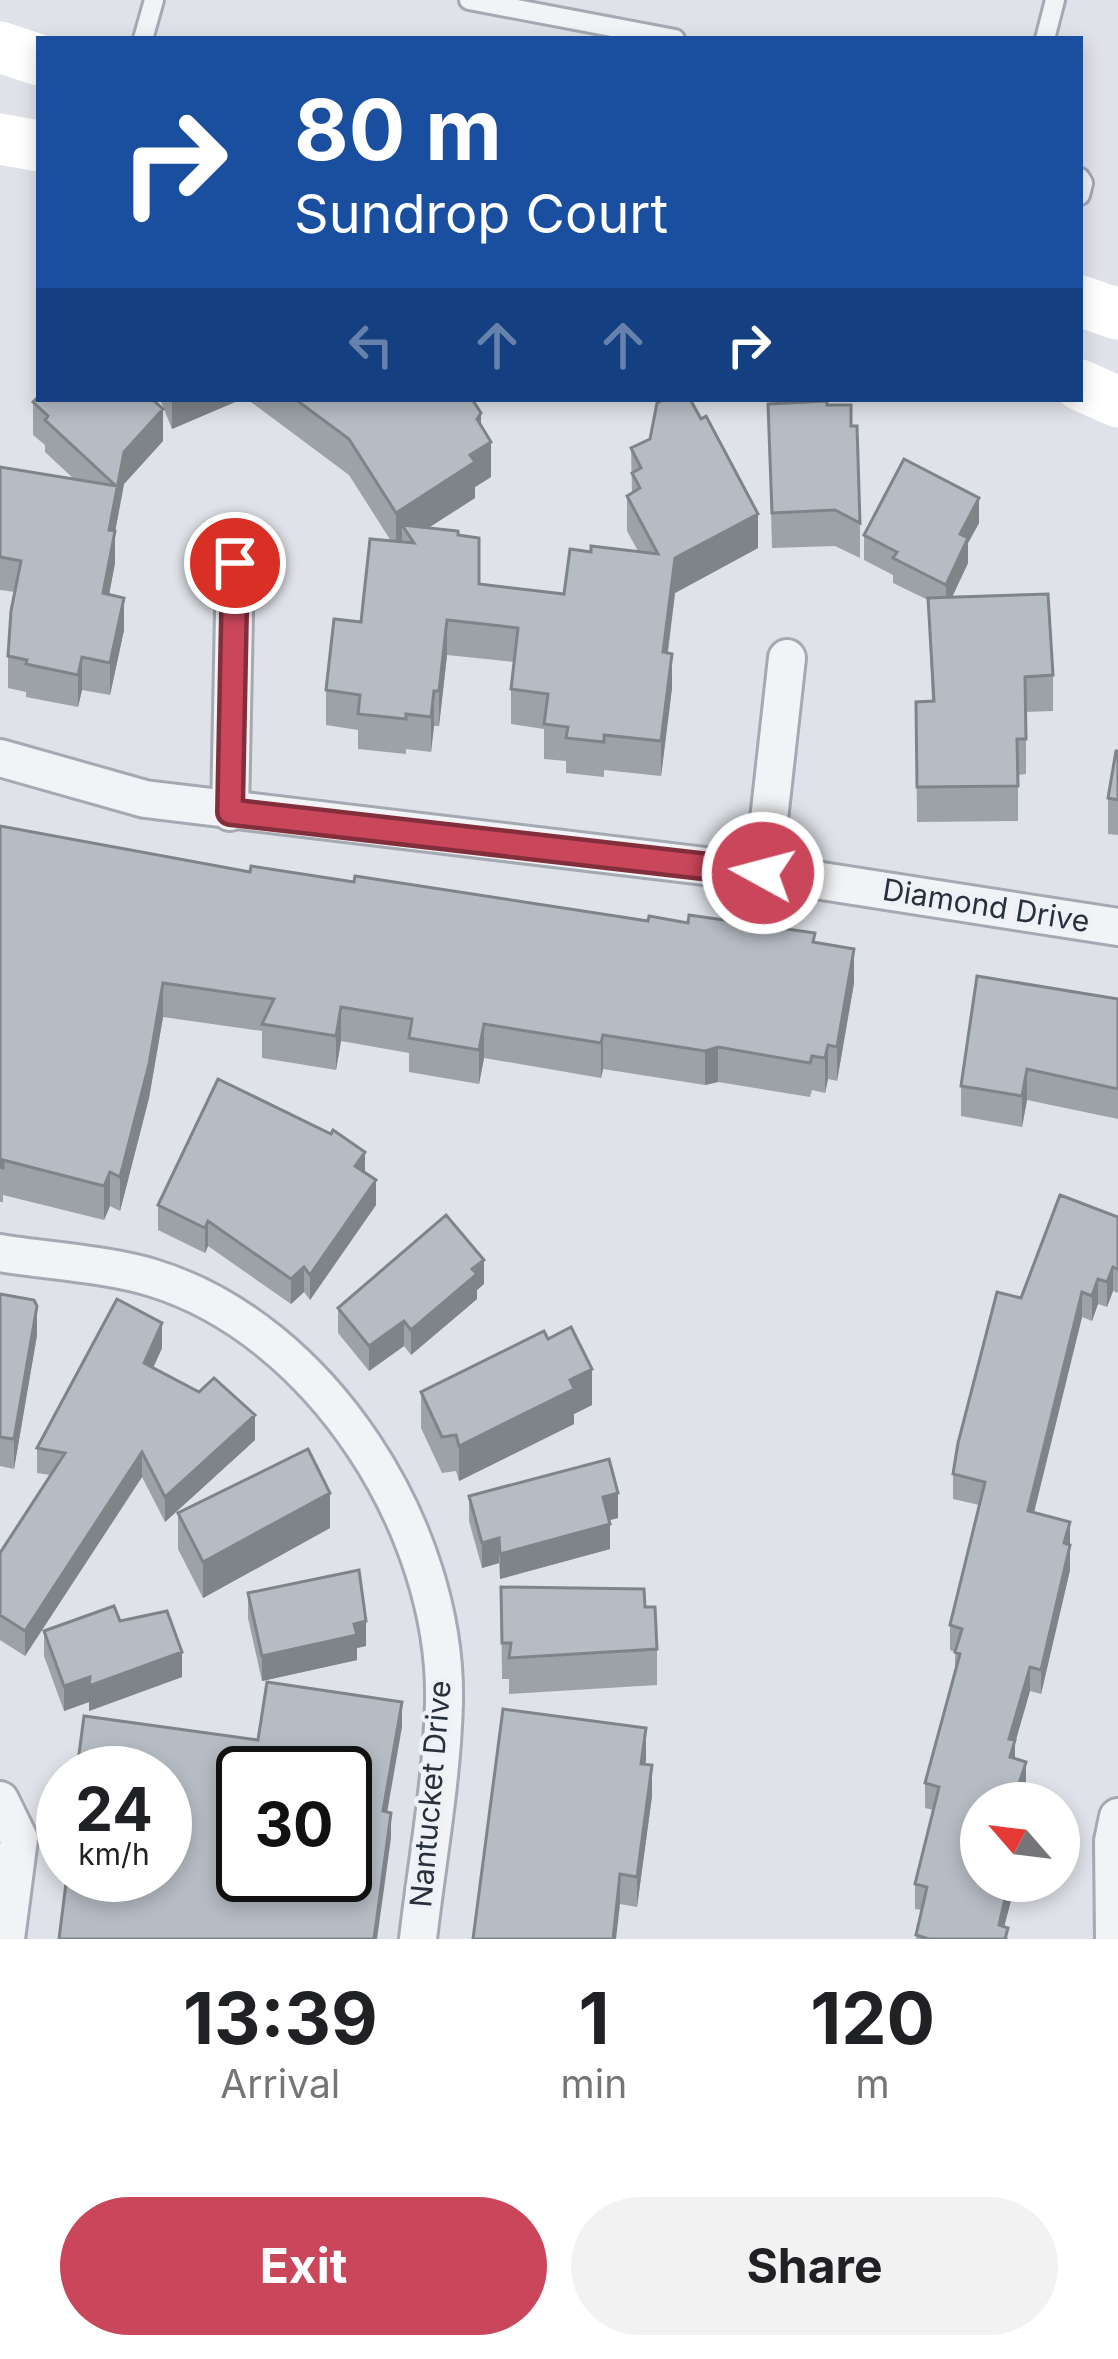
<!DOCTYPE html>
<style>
body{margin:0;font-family:Inter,sans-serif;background:#f2f2f2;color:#202124;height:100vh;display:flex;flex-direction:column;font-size:45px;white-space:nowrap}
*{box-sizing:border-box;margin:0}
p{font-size:39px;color:#757577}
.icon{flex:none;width:66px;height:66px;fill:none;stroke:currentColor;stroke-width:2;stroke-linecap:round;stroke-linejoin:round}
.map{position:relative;height:1939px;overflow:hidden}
.panel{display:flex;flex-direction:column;background:#fff;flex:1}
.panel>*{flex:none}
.hud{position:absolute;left:36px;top:36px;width:1047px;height:366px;border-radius:0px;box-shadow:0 6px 18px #0003;background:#1a4fa0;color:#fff;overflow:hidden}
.needle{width:78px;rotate:298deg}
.buttons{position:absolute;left:960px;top:1782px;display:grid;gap:24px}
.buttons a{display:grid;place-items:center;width:120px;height:120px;border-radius:50%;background:#fff;box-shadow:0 6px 18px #0003;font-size:60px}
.speed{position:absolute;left:36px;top:1746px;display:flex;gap:24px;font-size:60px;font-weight:700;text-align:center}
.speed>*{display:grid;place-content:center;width:156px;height:156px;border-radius:50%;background:#fff;box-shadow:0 6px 18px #0003;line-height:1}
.speed small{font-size:30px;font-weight:400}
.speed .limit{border:6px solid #111;border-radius:18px;background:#fff;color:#111}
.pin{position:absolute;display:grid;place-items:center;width:102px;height:102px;color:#fff;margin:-51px;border:6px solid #fff;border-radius:50%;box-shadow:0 3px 12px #0007}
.me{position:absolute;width:132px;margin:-66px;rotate:277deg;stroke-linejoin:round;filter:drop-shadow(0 0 9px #0008)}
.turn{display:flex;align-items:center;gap:42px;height:252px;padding:0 60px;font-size:54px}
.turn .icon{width:156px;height:156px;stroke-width:2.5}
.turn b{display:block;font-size:84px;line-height:102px}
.lanes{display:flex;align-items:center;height:114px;padding:0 60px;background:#0003;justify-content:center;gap:60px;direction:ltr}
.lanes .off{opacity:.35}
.eta{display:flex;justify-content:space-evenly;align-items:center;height:204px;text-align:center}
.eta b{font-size:72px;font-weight:700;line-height:84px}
.button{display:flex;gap:24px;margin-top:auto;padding:24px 60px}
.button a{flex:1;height:138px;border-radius:72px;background:#ca475b;color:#fff;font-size:48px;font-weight:700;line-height:138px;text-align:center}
.button a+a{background:#f2f2f2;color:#202124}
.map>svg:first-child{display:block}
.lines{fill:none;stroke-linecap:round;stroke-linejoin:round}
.service-casing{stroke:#a4a9b2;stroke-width:24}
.minor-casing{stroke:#a4a9b2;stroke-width:42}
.service{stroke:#f2f3f6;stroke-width:18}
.minor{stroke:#f2f3f6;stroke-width:36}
.secondary{stroke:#fff;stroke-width:51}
.wall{fill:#9da2a9}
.shaded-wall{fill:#7f8489}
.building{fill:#b6bcc4;stroke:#7f8489;stroke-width:3;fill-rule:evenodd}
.route-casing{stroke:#832e3b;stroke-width:30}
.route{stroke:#ca475b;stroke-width:21}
.labels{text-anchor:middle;stroke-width:9;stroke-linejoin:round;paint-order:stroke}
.street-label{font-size:30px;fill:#28303e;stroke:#eef1f5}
</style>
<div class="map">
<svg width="1118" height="1939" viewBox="0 0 1118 1939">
<rect width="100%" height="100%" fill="#dfe2e8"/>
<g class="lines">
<defs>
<path id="service" d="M469,0L675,39
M143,39L154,0
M1045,39L1055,0
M1080,178L1083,183L1080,195"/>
<path id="minor" d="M0,758L145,799L796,877L1118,927
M230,812L235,563
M763,873L787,658
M0,1253C48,1261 107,1264 153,1278C322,1330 448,1531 444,1703C442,1781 427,1861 418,1939
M0,1800L19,1839L6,1939
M1114,1939L1113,1841L1118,1817"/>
</defs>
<!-- service casing -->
<use href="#service" class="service-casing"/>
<!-- minor casing -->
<use href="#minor" class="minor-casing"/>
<!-- service -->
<use href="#service" class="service"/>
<!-- minor -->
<use href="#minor" class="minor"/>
<!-- secondary -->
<path class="secondary" d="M0,47L39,60
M0,139L39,146
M1080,301L1118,314
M1080,385L1118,402"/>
</g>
<!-- wall -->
<path class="wall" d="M160,399H242L172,429Z
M247,399H472L481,425L491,477L475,487V498L428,528L458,535L479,584L564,594L591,552L638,551L627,531V496L632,493L631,448L758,548L675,593L668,653L672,688L661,776L604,770V777L566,773V761L544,759V729L511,724V689L514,662L447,655L439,726H434L431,752L406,749V754L358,749V730L326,725V690L361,622L391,541L349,475Z
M33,402L163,441L124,484L115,532V563L109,595L124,630L110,695L82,690L78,707L26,697V692L8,688V656L15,592L0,590V467L74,479L45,452V445L33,435Z
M768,404L827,405L851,426L860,523V558L835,546L772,548Z
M979,523L968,543V563L952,597L1053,675V711L1026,712V774L1018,775V821L917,822L916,702L932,701L928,600L893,583V575L864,560V535Z
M1118,751V835L1108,834V798Z
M0,826L250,872L354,882L815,943L854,983L837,1081L828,1079L825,1093L812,1090L810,1097L718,1082L705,1085L603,1069L601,1078L484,1058L479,1084L409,1072V1053L341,1041L336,1070L262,1058V1031L163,1017L149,1098L120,1211L110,1206L104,1220L3,1195V1202H0Z
M1118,999V1119L1027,1100L1022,1127L961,1116V1086Z
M365,1173L376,1205L310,1300L304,1292L291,1304L208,1246L205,1253L158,1230V1205Z
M1118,1217V1293L1113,1291L1107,1307L1098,1304L1092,1321L1082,1317L1034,1513L1070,1522V1570L1041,1694L1030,1691L1015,1743V1758L1026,1786L1021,1803H981V1881H1016L1004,1927L1008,1939H916L922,1910L915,1909V1884L933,1810L925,1808V1783L955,1670V1652L950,1650V1625L979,1505L953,1499V1474L1021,1298Z
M484,1284L477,1290V1299L411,1355L404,1346L369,1371L338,1333V1308Z
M0,1294L37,1335L14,1469L0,1466Z
M162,1348L153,1368L255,1440L165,1522L142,1477L25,1656L0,1640V1553L50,1475L37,1473V1448Z
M421,1392L592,1405L574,1414V1424L459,1481L456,1471L442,1473L421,1428Z
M469,1496L618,1518L609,1520L610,1549L500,1579L499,1563L482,1568L469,1521Z
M178,1513L330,1528L203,1598L178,1549Z
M501,1587L645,1607L657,1649V1685L509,1694V1679H502Z
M248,1593L366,1646L357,1648V1660L262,1681L248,1618Z
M120,1621L182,1677L89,1711V1702L64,1711L44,1656V1631Z
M646,1759L645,1764L652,1796L637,1907L620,1904L473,1939Z"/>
<!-- shaded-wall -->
<path class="shaded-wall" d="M172,399H242L172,429Z
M163,409V441L124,484L115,532V563L103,626V593L109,530L124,452Z
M481,413V448L491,442V477L475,487V498L411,539L402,525V545L396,549V513L470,455L477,419Z
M979,498V523L968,543V563L946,610V585L960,534Z
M758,514V548L675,593L663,687V652L675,558Z
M124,598V630L110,695V663Z
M447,620V655L439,726V691Z
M672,654V688L661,776V741Z
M82,657V690L78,707V675Z
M434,691V726L431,752V717Z
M854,949V983L837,1081V1047Z
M163,983V1017L149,1098L120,1211V1177Z
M341,1007V1041L336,1070V1036Z
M484,1024V1058L479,1084V1050Z
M603,1035V1069L601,1078V1043Z
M828,1045V1079L825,1093V1058Z
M718,1047V1082L705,1085V1051Z
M1027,1069V1100L1022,1127V1096Z
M365,1152V1177L355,1166Z
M110,1172V1206L104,1220V1186Z
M376,1180V1205L310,1300V1275Z
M208,1221V1246L205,1253V1228Z
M484,1260V1284L477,1290V1299L411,1355V1330Z
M304,1267V1292L291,1304V1279Z
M1113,1267V1291L1107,1307V1282Z
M1098,1279V1304L1092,1321V1296Z
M1082,1292V1317L1028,1536V1511Z
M37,1306V1335L14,1469V1439Z
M404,1321V1346L369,1371V1346Z
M162,1323V1348L144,1388V1363Z
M592,1369V1405L574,1414V1424L459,1481V1446L570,1380Z
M255,1415V1440L165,1522V1497Z
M142,1452V1477L25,1656V1631Z
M330,1493V1528L203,1598V1562Z
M618,1493V1518L603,1522V1497Z
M1070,1522V1570L1041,1694V1670Z
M610,1524V1549L500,1579V1554Z
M499,1538V1563L482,1568V1543Z
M366,1621V1646L357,1648V1660L262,1681V1656Z
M182,1652V1677L89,1711V1702L64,1711V1686L90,1677Z
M1030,1667V1691L1015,1743V1765L1010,1782L1009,1739Z
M402,1702V1727L383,1836V1811Z
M646,1728V1759L641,1794V1764Z
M1026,1762V1786L1021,1803H1013Z
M652,1765V1796L637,1907V1877Z
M391,1813V1838L377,1939H374Z
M620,1874V1904L616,1939H613Z
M1009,1881H1016L1001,1939L999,1925Z"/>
<!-- building -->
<path class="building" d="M39,396V399H152L163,409L124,452L109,530L115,531L103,593L124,598L110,663L82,657L78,675L26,664L27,660L8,656L11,611L21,561L0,557V467L116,486L45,420L48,416L33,402Z
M295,399H472L481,413L477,419L491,442L470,455L475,462L396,513L349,439Z
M665,399H690L701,419L706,416L758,514L675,558L663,652L672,654L661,741L604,735V742L566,738L568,727L544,724L548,694L511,689L518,628L447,620L439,691H434L431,717L406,714V719L358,714L360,695L326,690L334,619L361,622L370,539L414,543L402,525L458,531V535L479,538V584L564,594L570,549L591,552V546L658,554L627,496L640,488L632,473L641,468L631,448L650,439L657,403Z
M827,401V405H851V426H857L860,523L835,510L772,513L768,404Z
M904,459L979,498L960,534L968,538L946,585L893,558L897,552L864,535Z
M1048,594L1053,675L1025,677L1026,739H1017L1018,786L917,787L916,702L934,701L928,598Z
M1116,751H1118V800L1108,798Z
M0,826L250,872L251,866L354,882L355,876L648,921L649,916L688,923L689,915L815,933L813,942L854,949L837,1047L828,1045L825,1058L812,1056L810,1063L718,1047L705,1051L603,1035L601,1043L484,1024L479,1050L409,1038L412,1019L341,1007L336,1036L262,1024L274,999L163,983L149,1064L120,1177L110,1172L104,1186L3,1160V1168L0,1167Z
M977,976L1118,999V1089L1027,1069L1022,1096L961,1086Z
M218,1079L331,1134L333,1130L365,1152L355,1166L376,1180L310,1275L304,1267L291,1279L208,1221L205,1228L158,1205Z
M1060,1195L1118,1217V1269L1113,1267L1107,1282L1098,1279L1092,1296L1082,1292L1028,1511L1070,1522L1064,1543L1070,1545L1041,1670L1030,1667L1009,1739L1015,1740L1010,1757L1026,1762L1013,1803H981V1881H1009L999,1925L1008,1928L1005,1939H929L916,1935L927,1887L915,1884L939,1787L925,1783L960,1654L955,1652L962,1629L950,1625L985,1482L953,1474L958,1443L997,1292L1021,1298Z
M446,1215L484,1260L472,1269L477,1274L411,1330L404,1321L369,1346L338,1308Z
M0,1294L34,1300L37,1306L14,1439L0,1437Z
M117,1299L162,1323L144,1363L199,1392L214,1378L255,1415L165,1497L142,1452L25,1631L0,1615V1553L65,1453L37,1448Z
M571,1327L592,1369L570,1380L574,1389L459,1446L456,1435L442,1437L421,1392L544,1331L548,1339Z
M308,1449L330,1493L203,1562L178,1513Z
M609,1459L618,1493L603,1497L610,1524L500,1554L499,1538L482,1543L469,1496Z
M359,1570L366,1621L354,1624L357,1635L262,1656L248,1593Z
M501,1587L644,1589L645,1607H655L657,1649L509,1658L511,1643H502Z
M114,1606L120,1621L167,1611L182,1652L89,1686L90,1677L64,1686L44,1631Z
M267,1682L402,1702L383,1811L391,1813L374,1939H59L67,1875H165V1773H81L78,1762L84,1716L258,1740ZM243,1773H345V1875H243Z
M503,1709L646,1728L641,1764L652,1765L637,1877L620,1874L613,1939H473Z"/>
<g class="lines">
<defs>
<path id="route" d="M235,563L230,812L763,873"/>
</defs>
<!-- route casing -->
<use href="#route" class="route-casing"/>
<!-- route -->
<use href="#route" class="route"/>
</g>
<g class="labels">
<!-- street labels -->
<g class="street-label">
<text transform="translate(986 906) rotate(9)" y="10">Diamond Drive</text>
<text transform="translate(431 1794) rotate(-85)" y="10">Nantucket Drive</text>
</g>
</g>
</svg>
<div class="buttons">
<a><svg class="needle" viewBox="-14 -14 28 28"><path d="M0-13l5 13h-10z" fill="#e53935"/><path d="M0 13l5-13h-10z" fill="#757577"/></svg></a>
</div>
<div class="speed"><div>24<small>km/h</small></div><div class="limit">30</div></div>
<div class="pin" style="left:235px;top:563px;background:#d93025"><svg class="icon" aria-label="arrive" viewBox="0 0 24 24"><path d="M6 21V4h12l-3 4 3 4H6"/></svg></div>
<svg class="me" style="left:763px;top:873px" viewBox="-20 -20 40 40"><circle r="17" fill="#ca475b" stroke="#fff" stroke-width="3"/><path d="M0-11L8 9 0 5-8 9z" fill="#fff"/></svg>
<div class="hud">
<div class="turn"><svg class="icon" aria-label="right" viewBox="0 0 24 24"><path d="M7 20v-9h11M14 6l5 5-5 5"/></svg><div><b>80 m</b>Sundrop Court</div></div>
<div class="lanes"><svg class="icon off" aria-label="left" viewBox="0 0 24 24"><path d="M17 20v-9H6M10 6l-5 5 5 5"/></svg><svg class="icon off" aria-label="ahead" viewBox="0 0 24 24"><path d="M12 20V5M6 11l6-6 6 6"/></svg><svg class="icon off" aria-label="ahead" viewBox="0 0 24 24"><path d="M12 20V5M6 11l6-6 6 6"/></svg><svg class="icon" aria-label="right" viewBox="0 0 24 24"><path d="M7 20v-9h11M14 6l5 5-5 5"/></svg></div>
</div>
</div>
<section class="panel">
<div class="eta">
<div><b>13:39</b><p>Arrival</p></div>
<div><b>1</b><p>min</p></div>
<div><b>120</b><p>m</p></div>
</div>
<div class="button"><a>Exit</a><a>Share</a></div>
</section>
